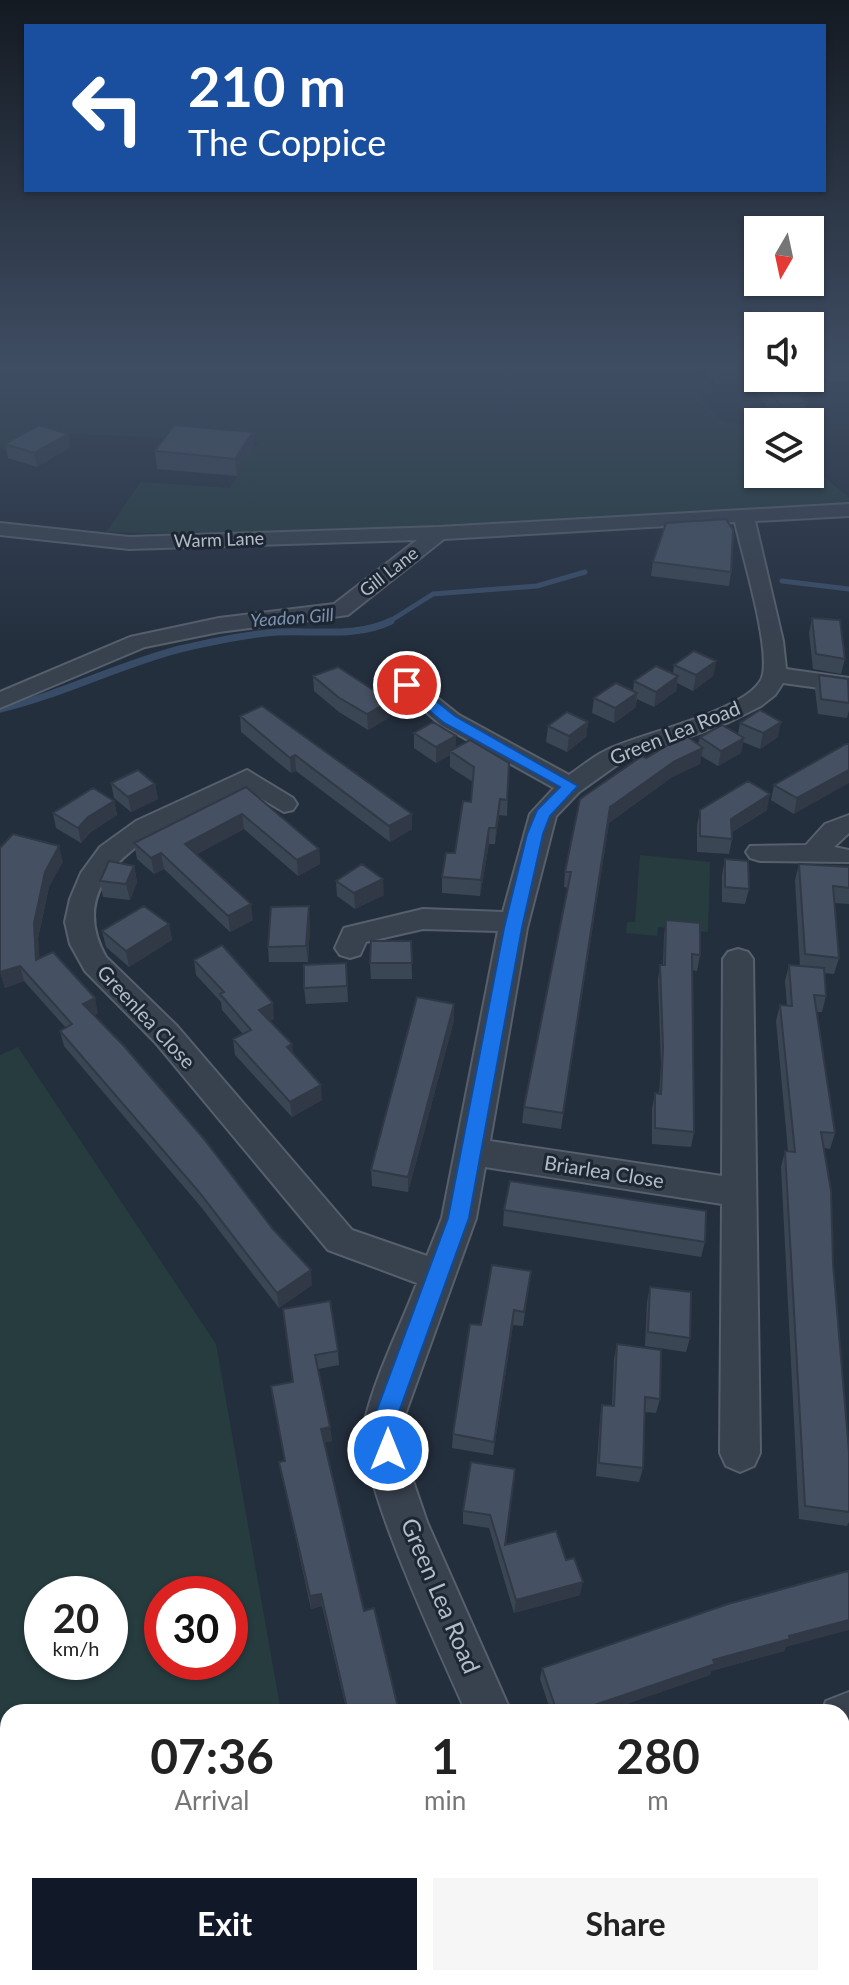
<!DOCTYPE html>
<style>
body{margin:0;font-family:Lato,sans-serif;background:#f6f6f6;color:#222;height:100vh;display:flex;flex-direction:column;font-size:30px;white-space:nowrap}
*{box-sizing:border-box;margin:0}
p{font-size:26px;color:#767676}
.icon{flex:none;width:44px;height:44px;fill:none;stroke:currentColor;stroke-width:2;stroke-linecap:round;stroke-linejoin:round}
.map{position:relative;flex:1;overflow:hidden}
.details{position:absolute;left:0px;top:1704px;width:850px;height:282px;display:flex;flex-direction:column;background:#fff;border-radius:24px 24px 0 0;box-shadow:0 2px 6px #0004}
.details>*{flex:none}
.top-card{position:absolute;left:24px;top:24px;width:802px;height:168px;border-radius:0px;box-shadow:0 2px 6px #0004;background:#1a4fa0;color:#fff;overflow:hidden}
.needle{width:52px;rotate:189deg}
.fabs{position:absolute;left:744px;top:216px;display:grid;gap:16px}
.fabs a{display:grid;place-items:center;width:80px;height:80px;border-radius:0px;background:#fff;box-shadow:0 2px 6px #0004;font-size:40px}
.speed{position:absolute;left:24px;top:1576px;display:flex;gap:16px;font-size:40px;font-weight:700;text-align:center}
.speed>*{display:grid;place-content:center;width:104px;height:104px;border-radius:50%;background:#fff;box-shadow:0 2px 6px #0004;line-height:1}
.speed small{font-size:20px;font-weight:400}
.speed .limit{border:12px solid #d22;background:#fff;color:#111}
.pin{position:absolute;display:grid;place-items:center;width:68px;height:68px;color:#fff;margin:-34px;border:4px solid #fff;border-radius:50%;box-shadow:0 2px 8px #0007}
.me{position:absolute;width:88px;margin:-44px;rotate:0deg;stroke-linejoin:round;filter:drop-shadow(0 0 6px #0008)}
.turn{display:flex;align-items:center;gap:28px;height:168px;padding:0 32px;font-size:36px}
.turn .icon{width:104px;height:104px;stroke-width:2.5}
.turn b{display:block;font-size:56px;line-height:68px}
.eta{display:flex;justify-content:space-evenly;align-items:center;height:136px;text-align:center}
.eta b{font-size:48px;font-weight:700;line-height:56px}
.action{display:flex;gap:16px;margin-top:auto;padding:16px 32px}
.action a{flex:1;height:92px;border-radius:0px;background:#111827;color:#fff;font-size:32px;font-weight:700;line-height:92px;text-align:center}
.action a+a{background:#f6f6f6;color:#222}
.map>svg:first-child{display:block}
.green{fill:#263c3f;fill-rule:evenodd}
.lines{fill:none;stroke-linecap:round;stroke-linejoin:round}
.stream-far1{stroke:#394c67;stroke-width:5}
.stream{stroke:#394c67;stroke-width:7}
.minor-casing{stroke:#565f6c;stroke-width:4}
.minor{fill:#38414e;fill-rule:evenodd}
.wall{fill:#3b4654}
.shaded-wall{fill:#303945}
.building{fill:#455162;stroke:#303945;stroke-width:2}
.route{fill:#1a73e8;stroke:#114b97;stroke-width:2}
.labels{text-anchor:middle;stroke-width:6;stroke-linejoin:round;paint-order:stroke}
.far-street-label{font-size:18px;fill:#b4bcc9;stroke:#1d2633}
.far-water-label{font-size:18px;font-style:italic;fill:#7c92b1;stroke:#1d2633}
.street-label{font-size:20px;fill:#b4bcc9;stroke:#1d2633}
.near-street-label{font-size:24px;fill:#b4bcc9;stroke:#1d2633}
</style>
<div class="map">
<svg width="849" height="1985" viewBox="0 0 849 1985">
<rect width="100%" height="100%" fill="#242f3e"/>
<!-- green -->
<path class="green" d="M0,365H692L714,391L699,397L724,423L758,424V474H810V465L849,498V505C602,513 353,541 106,532L141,482L230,488L258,442L59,433L7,451L0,447Z
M640,855L710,862L708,932L658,927L657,936L626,933L627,922H635Z
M18,1047L216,1344L281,1712H8V1955L0,1958V1055ZM42,1594H110V1662H42ZM162,1594H230V1662H162Z"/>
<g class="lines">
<!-- stream-far1 -->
<path class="stream-far1" d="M782,581L849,589
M387,623L433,594L537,586L585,572"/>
<!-- stream -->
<path class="stream" d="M0,709C61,695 118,665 180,649C210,642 246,634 277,632C314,630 357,638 391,621"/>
<defs>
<path id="minor" d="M849,504V516L755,521L783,641L786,669L849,678V692L783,683L775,695L761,706L729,722L624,760L579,792L556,816L527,928L490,1141L722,1176L723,959L728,952L738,949L748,952L753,959L760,1453L754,1466L740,1472L726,1466L720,1453L722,1204L485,1167L476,1218L402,1423L412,1478L427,1522L511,1712H466C443,1658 352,1470 365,1420C376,1374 400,1328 417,1283L328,1250L155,1042L85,971L70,944L65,922L70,899L81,873L100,847L136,821L247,770L293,798L297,804L293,810L284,812L245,789C183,819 54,865 106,957L177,1026L352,1230L427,1256L442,1218L498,931L423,929L366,942L360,955L350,958L340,955L335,948L344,928L423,909L503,912L530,814L554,788L441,725L395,685L399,680H415L459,715L569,775C581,767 592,757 605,751C635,734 757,710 763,674C769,642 743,558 735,522L444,539L348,615L219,632L145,647L0,708V692L130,637L219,618L334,604L417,540L129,549L0,535V523L129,537L439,527Z
M849,815V833L834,847L849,850V862L760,861L750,858L746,852L750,846L806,845L825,824Z
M849,1692V1737L842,1740V1712H822L826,1701Z
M258,1978H308L310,1985H260Z
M535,1978H585L586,1985H536Z"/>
</defs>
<!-- minor casing -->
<use href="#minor" class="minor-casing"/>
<!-- minor -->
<use href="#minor" class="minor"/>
</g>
<!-- wall -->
<path class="wall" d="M698,365H758V378H810V365H849V372L847,381L830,382L829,390L806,392V395H800L806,403L803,420L777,421L749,382L718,385Z
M68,434L70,447L37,467L8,458L5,444Z
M254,449L237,476L157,469L155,451Z
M653,562L731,572L729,586L651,576Z
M812,618L845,659L841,674L813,669L809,633Z
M716,661L713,676L693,691L677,683L676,691L654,707L637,699L635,708L614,723L592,713L594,698L633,691L634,681L673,673L674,665Z
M819,675L849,690V710L847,718L818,714L815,690Z
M313,676L390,717L368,730L339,712L314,691Z
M240,716L412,829L390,842L296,771L291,773L241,732Z
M588,722L586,737L567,752L546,742L548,726Z
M740,723L778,737L760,749L743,742L741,753L718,766L701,756L700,764L672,777L609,823L561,1129L522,1123L524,1107L568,888L564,887L565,872L646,758L698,745L700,737L738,734Z
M414,733L456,736V748L509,763L507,816L499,815L495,844H489L480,896L442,893V877L455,853L471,802L473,782L450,767V755L436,763L414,748Z
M849,744L794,814L771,800L774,785Z
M111,783L155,784L158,799L131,812L114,798Z
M246,787L319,849L320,864L298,876L244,829L197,854L253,920L230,932L164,869L154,874L137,859L134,843Z
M114,801L117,815L91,832L81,843L56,828L53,813Z
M700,810H767L732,832V839L729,854L697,852V826Z
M725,859L749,889L745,904L722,902V875Z
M63,862L49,887L38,938L39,959L98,1013L94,1016L312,1285L279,1308L201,1207L64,1046L60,1031L66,1028L24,981L5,988L0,972Z
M799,864L849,867V904L834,903L839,958L834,974L824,973L826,996L822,1012H816L835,1133L830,1149L824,1148L849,1452V1522L847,1526L799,1519L781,1167L785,1151H788L776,1021L780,1005L787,1006L785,981L789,965L800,966L795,880Z
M134,866L137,882L130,900L103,897L100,881Z
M336,881L384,895L355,909L337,896Z
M666,920L700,955L697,971L692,970L694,1132L691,1147L652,1144V1109L655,1093L659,1094L661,1064L658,980L660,965H663L664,936Z
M310,922L308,962H269L268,947Z
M169,924L172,940L129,967L106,947L102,931Z
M411,941L412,979H371L370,963Z
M194,960L274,1019L270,1021L322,1100L292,1117L235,1055L233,1039L243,1034L222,1010L221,1002L196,975Z
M346,963L348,1002L306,1004L304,988Z
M454,1020L408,1192L372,1186L371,1170Z
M504,1210L705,1242L701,1257L503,1226Z
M531,1271L523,1326L513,1325L493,1455L452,1448L453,1434Z
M650,1287L690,1338L686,1352L645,1346L647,1302Z
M283,1309L338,1351L339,1365L318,1369L332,1441L324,1442L364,1611L399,1712H347L322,1606L311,1609L279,1462L285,1461L293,1382Z
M617,1344L660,1399L656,1413L645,1412L643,1468L639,1482L596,1476L600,1419L602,1405L612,1406L614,1359Z
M471,1462L505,1545L566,1560L580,1595L514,1613L489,1528L463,1524V1511Z
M786,1647L784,1651L711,1671L710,1675L603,1712H551L540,1679L542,1668Z
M630,1978H688L689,1985H631Z
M766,1978H810L792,1985H769Z"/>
<!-- shaded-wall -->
<path class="shaded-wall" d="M752,366L749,382L718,385L720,369Z
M253,432L254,449L237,476L235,459Z
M68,434L70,447L37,467L34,453Z
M716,661L713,676L693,691L696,675Z
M678,676L676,691L654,707L656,692Z
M637,693L635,708L614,723L615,708Z
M390,701V717L368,730L367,714Z
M588,722L586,737L567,752L569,736Z
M781,722L778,737L760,749L763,733Z
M456,736V752L450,751V755L436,763V747Z
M744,738L741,753L718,766L721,751Z
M703,748L700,764L672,777L609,823L561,1129L610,807L675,761Z
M295,755L296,771L291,773L290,758Z
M849,770V783L794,814L797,798Z
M155,784L158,799L131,812L128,797Z
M770,794L767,810L728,834L731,819Z
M500,799L499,815L495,844L496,828Z
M114,801L117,815L91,832L81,843L78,828L88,817Z
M242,814L244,829L187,859L185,844Z
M412,814V829L390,842L389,826Z
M489,828V844L480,896L481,880Z
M59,846L63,862L49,887L38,938L41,976L36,960L34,923L45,872Z
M319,849L320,864L298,876L297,860Z
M161,853L164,869L154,874L151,858Z
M134,866L137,882L130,900L126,884Z
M383,879L384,895L355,909L354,893Z
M251,904L253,920L230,932L228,916Z
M309,906L310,922L308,962L306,946Z
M169,924L172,940L129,967L126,951Z
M20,966L24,981L5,988L0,972Z
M95,998L98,1013L86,1020L83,1004Z
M273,1003L274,1019L261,1026L259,1010Z
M454,1004V1020L408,1192V1177Z
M292,1044L294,1060L287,1047Z
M321,1085L322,1100L292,1117L290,1102Z
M311,1270L312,1285L279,1308L277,1293Z
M514,1310L513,1325L493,1455L494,1442Z
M330,1427L332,1441L323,1443L321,1429Z
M583,1582L580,1595L514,1613L516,1600Z
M321,1594L322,1606L311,1609L310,1596Z
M849,1620V1630L786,1647L784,1651L711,1671L710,1675L603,1712H574L713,1660L789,1636Z
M849,1859V1867L842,1870V1861Z
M849,1958V1963L842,1965V1961Z
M797,1978H810L792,1985H780Z"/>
<!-- building -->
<path class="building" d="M716,365H758V374L752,366L720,369Z
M810,365H849L825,366L832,374L810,376Z
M761,378H808L809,379L789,381L806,403L780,405Z
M39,425L68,434L34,453L5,444Z
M174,425L253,432L235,459L155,451Z
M726,519L733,530L731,572L653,562L666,523Z
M812,618L840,620L845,659L816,654Z
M694,651L716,661L696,675L674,665Z
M656,666L678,676L656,692L634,681Z
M338,667L390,701L367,714L338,697L313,676Z
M819,675L848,679L849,703L821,699Z
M616,683L637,693L615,708L594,698Z
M262,706L412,814L389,826L295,755L290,758L240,716Z
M760,710L781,722L763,733L740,723Z
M567,712L588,722L569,736L548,726Z
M433,722L456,736L436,747L414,733Z
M722,725L744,738L721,751L700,737Z
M685,735L703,748L675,761L610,807L563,1113L524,1107L571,872H565L580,799L642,756L646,758Z
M470,740L509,763L507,800L500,799L496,828H489L481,880L442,877L446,853H455L463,801L471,802L474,767L450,751Z
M846,744H849V770L797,798L774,785Z
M138,770L155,784L128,797L111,783Z
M748,781L770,794L731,819L732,839L700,836V810Z
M246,787L319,849L297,860L242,814L185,844L251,904L228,916L161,853L151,858L134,843Z
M93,788L114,801L88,817L78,828L53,813Z
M13,834L59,846L45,872L34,923L36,960L53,952L95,998L83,1004L124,1046L204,1139L272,1228L311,1270L277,1293L199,1192L60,1031L72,1024L20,966L0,972V848Z
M725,859L748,861L749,889L725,887Z
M109,861L134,866L126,884L100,881Z
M362,864L383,879L354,893L336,881Z
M799,864L849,867V888L833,886L839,958L805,954Z
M144,906L169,924L126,951L102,931Z
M309,906L306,946L268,947L271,907Z
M666,920L700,923V955L692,954L694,1132L655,1128V1093L661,1094L663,1048L660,965H665Z
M371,941H411L412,963H370Z
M222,945L273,1003L259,1010L292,1044L287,1047L321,1085L290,1102L233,1039L251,1030L220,994L224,992L194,960Z
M346,963L347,986L304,988V965Z
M789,965L824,968L826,996L814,995L835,1133L821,1132L831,1191L833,1264L849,1452V1512L805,1506L785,1151L795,1152L780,1005L792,1006Z
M417,997L454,1004L408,1177L371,1170Z
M510,1181L706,1211L705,1242L504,1210Z
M492,1265L531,1271L524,1312L514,1310L494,1442L453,1434L470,1324L481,1325Z
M650,1287L691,1292L690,1338L648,1332Z
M330,1301L338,1351L315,1355L330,1427L321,1429L364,1611L374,1608L399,1712H348L321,1594L310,1596L279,1462L285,1461L271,1386L293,1382L283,1309Z
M617,1344L661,1350L660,1399L645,1397L643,1468L599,1463L602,1405L614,1406Z
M471,1462L515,1469L505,1545L556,1531L566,1560L574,1558L583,1582L516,1600L490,1515L463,1511Z
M848,1571L849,1574V1620L789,1636L790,1639L713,1660L715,1664L574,1712H557L542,1668L728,1604Z
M849,1781V1859L842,1861V1784Z
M849,1913V1958L842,1961V1916Z
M310,1978H335L337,1985H299L297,1981L310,1980Z
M415,1978H478L483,1985H409Z
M635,1978H688L689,1985H636Z
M777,1978H797L780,1985Z"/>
<!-- sky -->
<linearGradient id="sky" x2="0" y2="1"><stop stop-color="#141a22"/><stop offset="0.57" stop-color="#3f4d63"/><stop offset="1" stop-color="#3f4d63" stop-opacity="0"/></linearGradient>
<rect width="849" height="643" fill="url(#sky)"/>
<!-- route -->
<path class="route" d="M402,682H412L455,716L578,786L550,816L543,834L522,928L469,1218L395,1423L400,1450L396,1458L388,1462L379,1458L372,1423L448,1218L504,928L527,834L537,810L560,787L444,723L402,688Z"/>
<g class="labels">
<!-- far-street labels -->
<g class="far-street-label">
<text transform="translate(219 540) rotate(-2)" y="6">Warm Lane</text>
<text transform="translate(389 572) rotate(-38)" y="6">Gill Lane</text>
</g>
<!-- far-water labels -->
<g class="far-water-label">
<text transform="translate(292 618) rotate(-4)" y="6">Yeadon Gill</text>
</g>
<!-- street labels -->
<g class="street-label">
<text transform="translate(675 733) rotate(-22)" y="7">Green Lea Road</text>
<text transform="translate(146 1017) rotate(47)" y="7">Greenlea Close</text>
<text transform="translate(604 1172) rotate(9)" y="7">Briarlea Close</text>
</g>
<!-- near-street labels -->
<g class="near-street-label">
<text transform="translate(440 1596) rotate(67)" y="8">Green Lea Road</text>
</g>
</g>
</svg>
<div class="fabs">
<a><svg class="needle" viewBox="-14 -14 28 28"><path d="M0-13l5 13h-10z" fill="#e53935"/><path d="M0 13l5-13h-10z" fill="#767676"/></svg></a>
<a><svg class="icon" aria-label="sound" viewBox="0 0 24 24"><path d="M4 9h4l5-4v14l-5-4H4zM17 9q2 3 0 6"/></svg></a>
<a><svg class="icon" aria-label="layers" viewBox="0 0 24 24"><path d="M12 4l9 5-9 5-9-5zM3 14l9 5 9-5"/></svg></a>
</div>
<div class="speed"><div>20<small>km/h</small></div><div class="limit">30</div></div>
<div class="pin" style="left:407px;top:685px;background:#d93025"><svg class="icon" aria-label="arrive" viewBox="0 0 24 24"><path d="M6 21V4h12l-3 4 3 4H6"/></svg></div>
<svg class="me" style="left:388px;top:1450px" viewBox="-20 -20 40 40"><circle r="17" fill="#1a73e8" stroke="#fff" stroke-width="3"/><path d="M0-11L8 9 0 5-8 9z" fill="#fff"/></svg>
<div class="top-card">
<div class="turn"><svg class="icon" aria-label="left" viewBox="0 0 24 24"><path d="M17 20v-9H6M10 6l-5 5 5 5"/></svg><div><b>210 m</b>The Coppice</div></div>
</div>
<section class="details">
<div class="eta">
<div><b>07:36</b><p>Arrival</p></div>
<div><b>1</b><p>min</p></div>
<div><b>280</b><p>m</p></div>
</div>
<div class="action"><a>Exit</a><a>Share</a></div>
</section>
</div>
